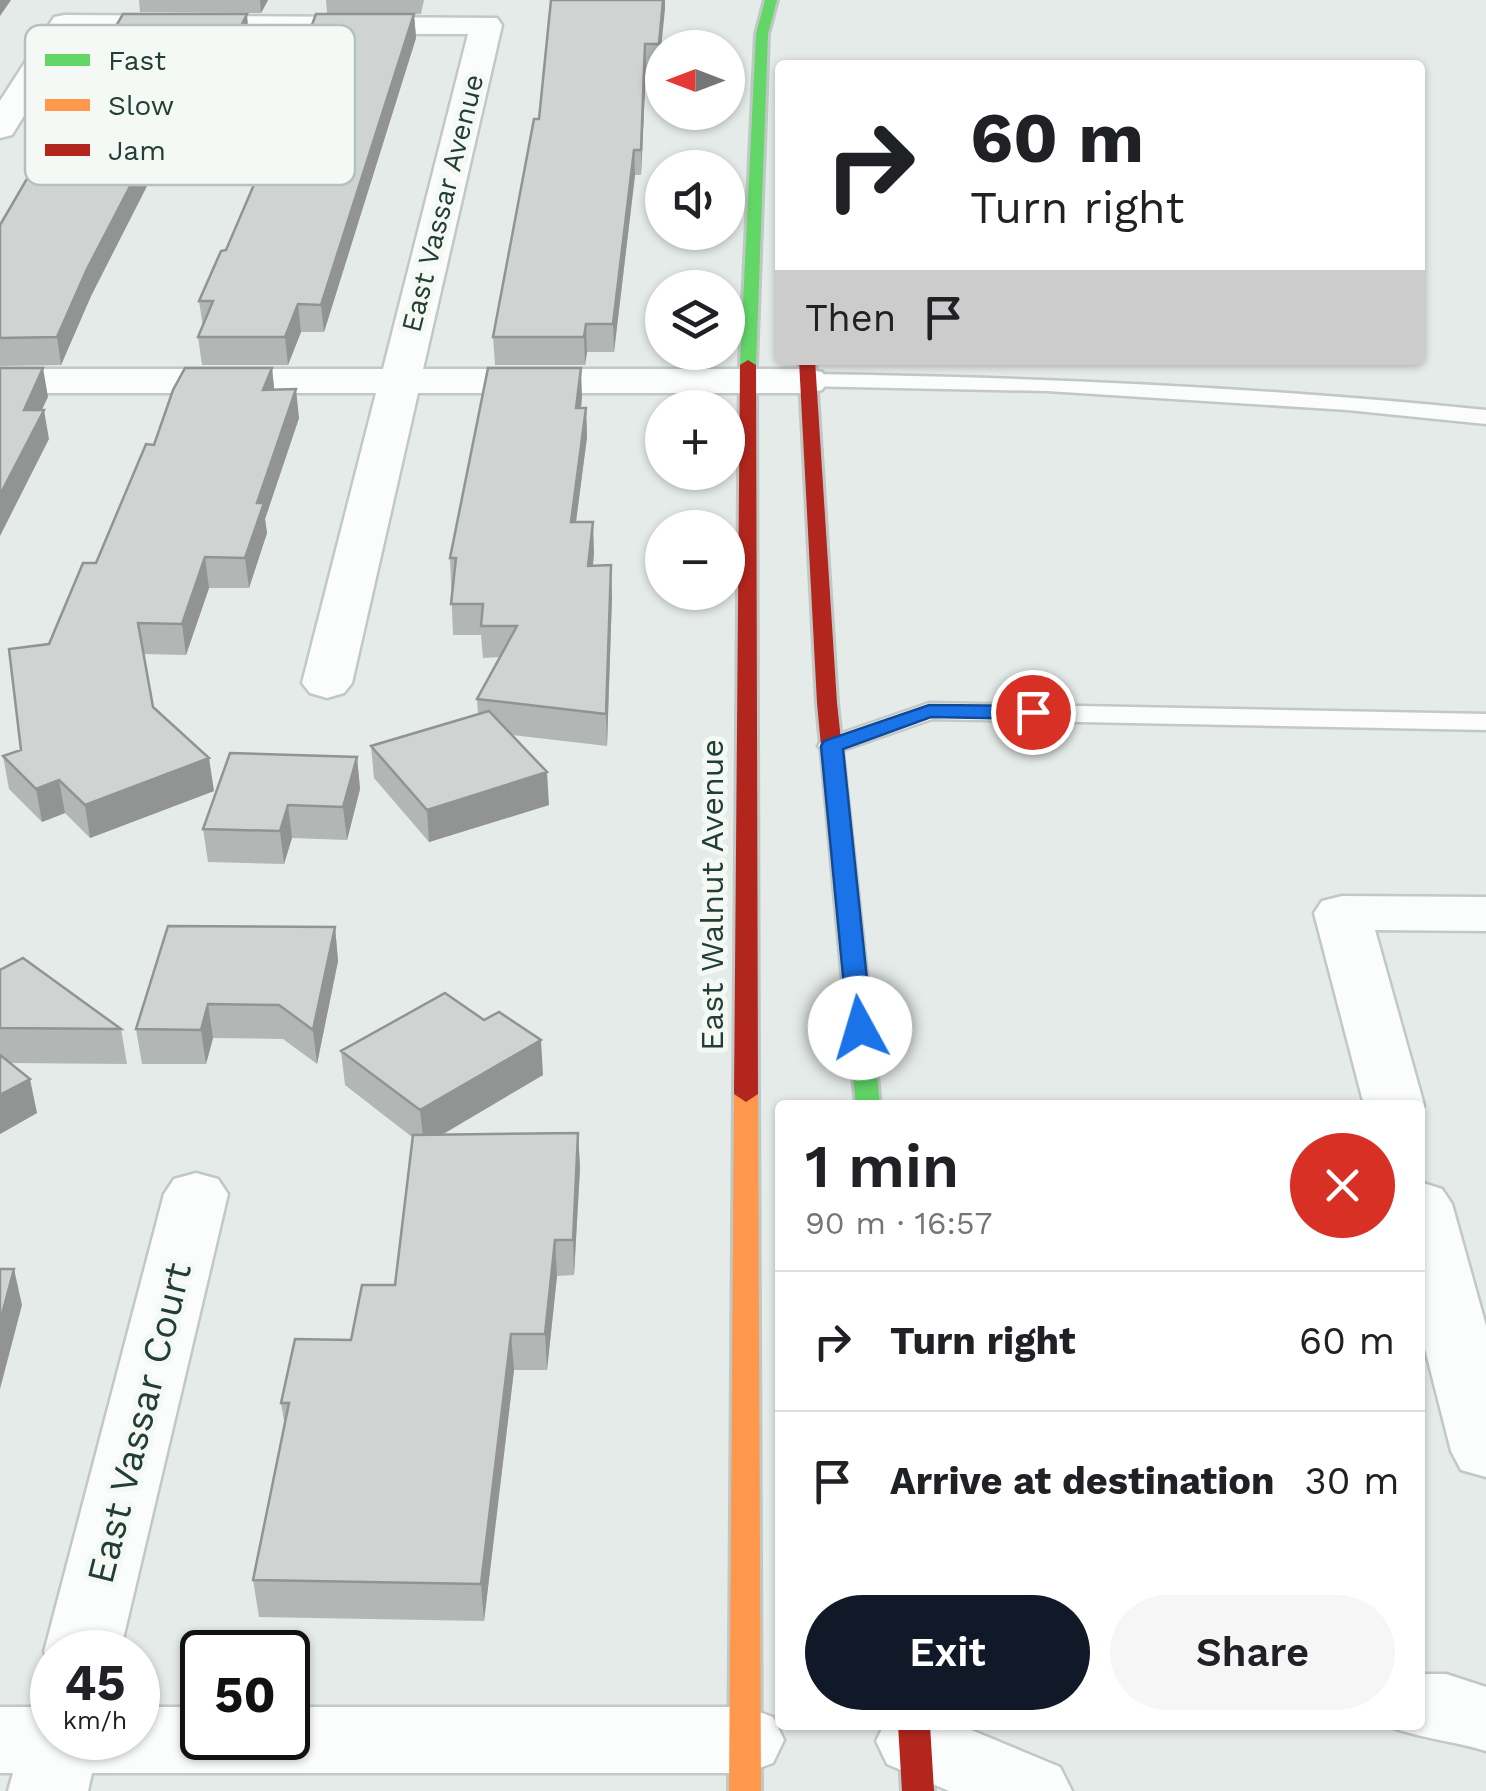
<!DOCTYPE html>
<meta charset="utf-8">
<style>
body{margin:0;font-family:"Work Sans",sans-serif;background:#f6f6f6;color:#202124;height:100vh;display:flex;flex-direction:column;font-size:38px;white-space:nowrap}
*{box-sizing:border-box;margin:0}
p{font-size:32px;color:#757577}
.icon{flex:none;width:55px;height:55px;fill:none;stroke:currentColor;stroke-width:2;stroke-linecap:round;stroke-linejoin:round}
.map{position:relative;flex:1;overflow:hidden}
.panel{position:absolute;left:775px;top:1100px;width:650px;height:630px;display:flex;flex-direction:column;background:#fff;border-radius:10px;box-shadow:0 2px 8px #0004}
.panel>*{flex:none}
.banner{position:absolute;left:775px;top:60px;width:650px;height:305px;border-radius:10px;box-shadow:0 2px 8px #0004;background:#fff;color:#202124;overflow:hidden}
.needle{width:65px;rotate:270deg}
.buttons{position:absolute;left:645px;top:30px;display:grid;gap:20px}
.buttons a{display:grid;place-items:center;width:100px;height:100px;border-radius:50%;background:#fff;box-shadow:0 2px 8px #0004;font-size:50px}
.speed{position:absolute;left:30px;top:1630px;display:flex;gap:20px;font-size:50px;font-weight:700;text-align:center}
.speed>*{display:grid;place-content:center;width:130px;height:130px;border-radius:50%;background:#fff;box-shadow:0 2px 8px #0004;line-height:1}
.speed small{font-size:25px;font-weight:400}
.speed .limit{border:5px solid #111;border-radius:15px;background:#fff;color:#111}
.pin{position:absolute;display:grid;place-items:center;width:85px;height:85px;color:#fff;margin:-42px;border:5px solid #fff;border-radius:50%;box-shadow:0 2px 10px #0007}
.me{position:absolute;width:110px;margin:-55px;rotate:354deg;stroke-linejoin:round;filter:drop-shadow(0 0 8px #0008)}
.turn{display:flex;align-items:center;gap:35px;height:210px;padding:0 30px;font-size:45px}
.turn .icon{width:130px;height:130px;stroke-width:2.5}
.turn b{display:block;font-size:70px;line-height:85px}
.then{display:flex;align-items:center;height:95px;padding:0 30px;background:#0003;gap:20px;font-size:38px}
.round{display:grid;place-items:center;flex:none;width:105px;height:105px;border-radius:52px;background:#f6f6f6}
.head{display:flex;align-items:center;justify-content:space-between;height:170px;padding:0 30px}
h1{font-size:60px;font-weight:600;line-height:75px}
.cta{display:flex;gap:20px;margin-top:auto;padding:20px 30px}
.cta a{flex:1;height:115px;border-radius:60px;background:#111827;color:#fff;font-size:40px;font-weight:600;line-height:115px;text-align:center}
.cta a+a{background:#f6f6f6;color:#202124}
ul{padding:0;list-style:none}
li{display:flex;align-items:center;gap:30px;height:140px;padding:0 30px;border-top:2px solid #e0e0e0}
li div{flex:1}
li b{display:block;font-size:38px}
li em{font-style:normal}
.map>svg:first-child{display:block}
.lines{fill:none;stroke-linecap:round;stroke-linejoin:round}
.lane-casing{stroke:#c2c8c5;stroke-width:5}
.street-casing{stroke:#c2c8c5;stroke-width:5}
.fast-casing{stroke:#c0c8c5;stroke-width:6}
.slow-casing{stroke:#c0c8c5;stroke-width:6}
.jam-casing{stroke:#c0c8c5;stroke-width:6}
.lane{fill:#fbfcfc;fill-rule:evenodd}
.street{fill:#fbfcfc;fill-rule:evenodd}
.fast{fill:#63d668;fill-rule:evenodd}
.slow{fill:#ff974d;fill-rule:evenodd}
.jam{fill:#b3261e;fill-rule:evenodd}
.wall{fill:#b2b6b5}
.shaded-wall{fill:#919493}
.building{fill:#cfd4d2;stroke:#919493;stroke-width:2.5}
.route{fill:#1a73e8;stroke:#114b97;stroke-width:2.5}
.labels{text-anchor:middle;stroke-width:10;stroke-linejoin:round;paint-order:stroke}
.far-street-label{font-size:28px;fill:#233e34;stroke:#f4f9f6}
.street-label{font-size:32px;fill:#233e34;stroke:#f4f9f6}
.near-street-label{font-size:38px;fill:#233e34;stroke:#f4f9f6}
.key{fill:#f4f9f6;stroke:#b5c1bc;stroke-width:2.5}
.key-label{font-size:28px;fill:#233e34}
</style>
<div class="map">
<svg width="1486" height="1791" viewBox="0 0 1486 1791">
<rect width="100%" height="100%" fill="#e5ebe8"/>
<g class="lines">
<defs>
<path id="lane" d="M808,374C1035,377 1260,387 1486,410V424L1347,410L1047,391L800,386L797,381L800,376Z
M929,703L1486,714V730L932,719L832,754L818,746L822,740Z"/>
<path id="street" d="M65,15L497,18L502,25L423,369H808L822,372L828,381L822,390L808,393H418L352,683L344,693L327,698L310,693L302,683L376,393H0V369H383L468,34L75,33L12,135L0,138V101L54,17Z
M1342,896L1486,897V931L1375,930L1424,1105L1420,1112V1105H1364L1314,913L1322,901Z
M196,1173L218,1179L228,1194L120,1652H52V1668L44,1652L164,1194L174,1179Z
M1420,1182L1442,1189L1452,1204L1486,1326V1477L1461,1470L1451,1451L1420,1329Z
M1420,1674H1446L1486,1687V1751C1454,1741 1424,1739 1393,1728L1391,1725H1420Z
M0,1707H52V1738H138V1707H202V1738H288V1707H745L773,1717L784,1740L773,1763L745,1773H92L88,1791H8L13,1773H0Z
M884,1725H959L1060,1767L1072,1791H949L887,1764L876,1741Z"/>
<path id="fast" d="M765,0H777L768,34L756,365L748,370L740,365L756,34Z
M853,955L865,962L880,1105H856L841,962Z"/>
<path id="slow" d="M746,1086L758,1094L761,1791H729L734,1094Z"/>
<path id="jam" d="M748,360L756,365L758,1094L746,1102L734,1094L740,365Z
M799,360H815L837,703L865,962L853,969L841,962L817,703Z
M898,1725H930L934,1791H902Z"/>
</defs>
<!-- lane casing -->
<use href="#lane" class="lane-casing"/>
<!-- street casing -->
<use href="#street" class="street-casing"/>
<!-- fast casing -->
<use href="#fast" class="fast-casing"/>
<!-- slow casing -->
<use href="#slow" class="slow-casing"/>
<!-- jam casing -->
<use href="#jam" class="jam-casing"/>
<!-- lane -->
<use href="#lane" class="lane"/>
<!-- street -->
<use href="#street" class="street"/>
<!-- fast -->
<use href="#fast" class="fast"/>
<!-- slow -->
<use href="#slow" class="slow"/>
<!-- jam -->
<use href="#jam" class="jam"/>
</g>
<!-- wall -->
<path class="wall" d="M139,0H268L261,13L140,12Z
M326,0H424L421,14L327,13Z
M551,0H665L659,68H646L641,175H635L614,352H587L585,365H495L493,337L539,119Z
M123,14L249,37L234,68H217L214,76H203L91,296L61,365L0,366V225Z
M414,14L416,38L324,332H301L288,365H202L198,337L203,327L199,301L226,250L288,104L287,91Z
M272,368L274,390L299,418L265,519L267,533L249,588H209L186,655L143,654L153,707L214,791L90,838L65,813L42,822L9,789L3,756L21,750L49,644L96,563L154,445Z
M582,397L581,408H586L587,437L576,522L594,552L593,566L612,596L607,746L512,735L549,805L429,842L374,778L371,746L478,714L477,699L500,657L483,658L481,635H453L450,558Z
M357,757L360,789L347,840L292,838L284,864L208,862L203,829Z
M335,927L338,961L317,1064L283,1039L213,1038L206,1064H142L136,1029Z
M0,970L121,1029L127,1064L10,1063L37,1113L0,1134Z
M341,1051L543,1075L442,1135L578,1133L580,1168L574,1275L557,1276L547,1370H514L484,1621L259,1617L253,1580L285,1427L281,1403L351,1340L395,1285L412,1137L345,1085Z"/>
<!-- shaded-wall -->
<path class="shaded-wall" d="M0,0H11L0,16Z
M260,0H268L261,13Z
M663,0H665V9L659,68V44Z
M247,14L249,37L234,68L232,44Z
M414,14L416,38L324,332L321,305Z
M215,44L217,68L214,76L211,52Z
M645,44L646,68L641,175V150Z
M200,52L203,76L91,296L61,365L57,337L87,269Z
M634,150L635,175L614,352L613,324Z
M298,304L301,332L288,365L285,337Z
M586,324L587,352L585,365L584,337Z
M43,368L48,397L28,439L24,410Z
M272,368L275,397L263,390Z
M581,368L582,397L578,437L576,408Z
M296,389L299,418L265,519L267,533L249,588L245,558L257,503Z
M586,408L587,437L572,552L571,522Z
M44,410L49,439L0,536V495Z
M593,522L594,552L590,596L588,566Z
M205,557L209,588L186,655L182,624Z
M611,565L612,596L607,746L606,714Z
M357,757L360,789L347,840L343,807Z
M209,758L214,791L90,838L85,805Z
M547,772L549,805L429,842L427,810Z
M59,780L65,813L42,822L36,789Z
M288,805L292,838L284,864L280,831Z
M335,927L338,961L317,1064L313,1030Z
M208,1004L213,1038L206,1064L201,1030Z
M541,1040L543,1075L424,1145L420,1110Z
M30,1079L37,1113L0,1134V1095Z
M578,1133L580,1168L574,1275L573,1240Z
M555,1240L557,1276L547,1370L545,1334Z
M14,1269L22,1305L0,1389V1322Z
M511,1334L514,1370L484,1621L481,1584Z"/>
<!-- building -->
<path class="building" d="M551,0H663L659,44H645L641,150H634L613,324H586L584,337H493L534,119H539Z
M123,14H247L232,44H215L211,52H200L87,269L57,337L0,338V225Z
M316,14H414L321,305L298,304L285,337H198L213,301H199L221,251L226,250L294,91H287Z
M0,368H43L24,410H44L0,495Z
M185,368H272L263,390L296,389L257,503H264L245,558L205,557L182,624L138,623L153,707L209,758L85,805L59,780L36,789L3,756L21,750L9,649L49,644L83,563H96L146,444L154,445L173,390Z
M488,368H581L576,408H586L571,522H593L588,566L611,565L606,714L477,699L517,626H481L483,604H451L456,558H450Z
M489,711L547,772L427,810L371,746Z
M230,753L357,757L343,807L288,805L280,831L203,829Z
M168,926L335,927L313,1030L279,1005L208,1004L201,1030L136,1029Z
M23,958L121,1029L0,1028V970Z
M445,993L484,1020L499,1012L541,1040L420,1110L341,1051Z
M0,1055L30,1079L0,1095Z
M578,1133L573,1240H555L545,1334H511L481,1584L253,1580L289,1403H281L295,1339L351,1340L362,1285H395L413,1135Z
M0,1269H14L0,1322Z"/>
<!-- route -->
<path class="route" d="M929,705L1033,706L1043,712L1033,719L931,717L843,749L872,1028L860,1035L848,1028L821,746L824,741Z"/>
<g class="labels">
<!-- far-street labels -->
<g class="far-street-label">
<text transform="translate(442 203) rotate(-76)" y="10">East Vassar Avenue</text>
</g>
<!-- street labels -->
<g class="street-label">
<text transform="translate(712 895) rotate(-90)" y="11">East Walnut Avenue</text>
</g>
<!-- near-street labels -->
<g class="near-street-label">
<text transform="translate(139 1423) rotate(-76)" y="13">East Vassar Court</text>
</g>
</g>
<!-- legend -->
<rect x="25" y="25" width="330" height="160" rx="15" class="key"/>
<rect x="45" y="54" width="45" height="12" fill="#63d668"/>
<rect x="45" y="99" width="45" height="12" fill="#ff974d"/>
<rect x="45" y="144" width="45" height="12" fill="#b3261e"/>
<g class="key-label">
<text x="108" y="70">Fast</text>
<text x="108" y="115">Slow</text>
<text x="108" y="160">Jam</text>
</g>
</svg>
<div class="buttons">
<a><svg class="needle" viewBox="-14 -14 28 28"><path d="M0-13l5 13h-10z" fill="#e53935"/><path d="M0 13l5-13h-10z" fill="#757577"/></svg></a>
<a><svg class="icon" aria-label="sound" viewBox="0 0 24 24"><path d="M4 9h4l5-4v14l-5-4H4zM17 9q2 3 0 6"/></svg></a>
<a><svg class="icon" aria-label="layers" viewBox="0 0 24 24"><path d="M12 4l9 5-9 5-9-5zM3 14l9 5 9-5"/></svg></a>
<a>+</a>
<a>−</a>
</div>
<div class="speed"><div>45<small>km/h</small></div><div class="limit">50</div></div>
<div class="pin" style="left:1033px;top:712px;background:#d93025"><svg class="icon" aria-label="arrive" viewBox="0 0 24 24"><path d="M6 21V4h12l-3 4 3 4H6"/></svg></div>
<svg class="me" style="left:860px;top:1028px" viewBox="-20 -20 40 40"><circle r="19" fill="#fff"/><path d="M0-13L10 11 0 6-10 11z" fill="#1a73e8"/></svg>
<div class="banner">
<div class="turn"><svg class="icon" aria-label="right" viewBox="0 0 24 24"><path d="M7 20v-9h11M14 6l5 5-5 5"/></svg><div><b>60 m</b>Turn right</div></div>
<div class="then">Then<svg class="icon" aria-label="arrive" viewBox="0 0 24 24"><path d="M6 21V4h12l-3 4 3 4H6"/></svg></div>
</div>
<section class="panel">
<div class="head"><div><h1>1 min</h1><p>90 m · 16:57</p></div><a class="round" style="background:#d93025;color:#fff"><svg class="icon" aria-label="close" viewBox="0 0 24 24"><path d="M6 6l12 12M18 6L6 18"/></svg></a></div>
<ul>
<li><svg class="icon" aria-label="right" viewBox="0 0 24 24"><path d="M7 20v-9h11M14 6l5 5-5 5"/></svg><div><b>Turn right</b></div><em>60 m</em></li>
<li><svg class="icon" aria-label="arrive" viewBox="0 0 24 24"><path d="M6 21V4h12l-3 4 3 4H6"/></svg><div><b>Arrive at destination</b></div><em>30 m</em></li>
</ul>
<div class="cta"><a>Exit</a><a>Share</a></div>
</section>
</div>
